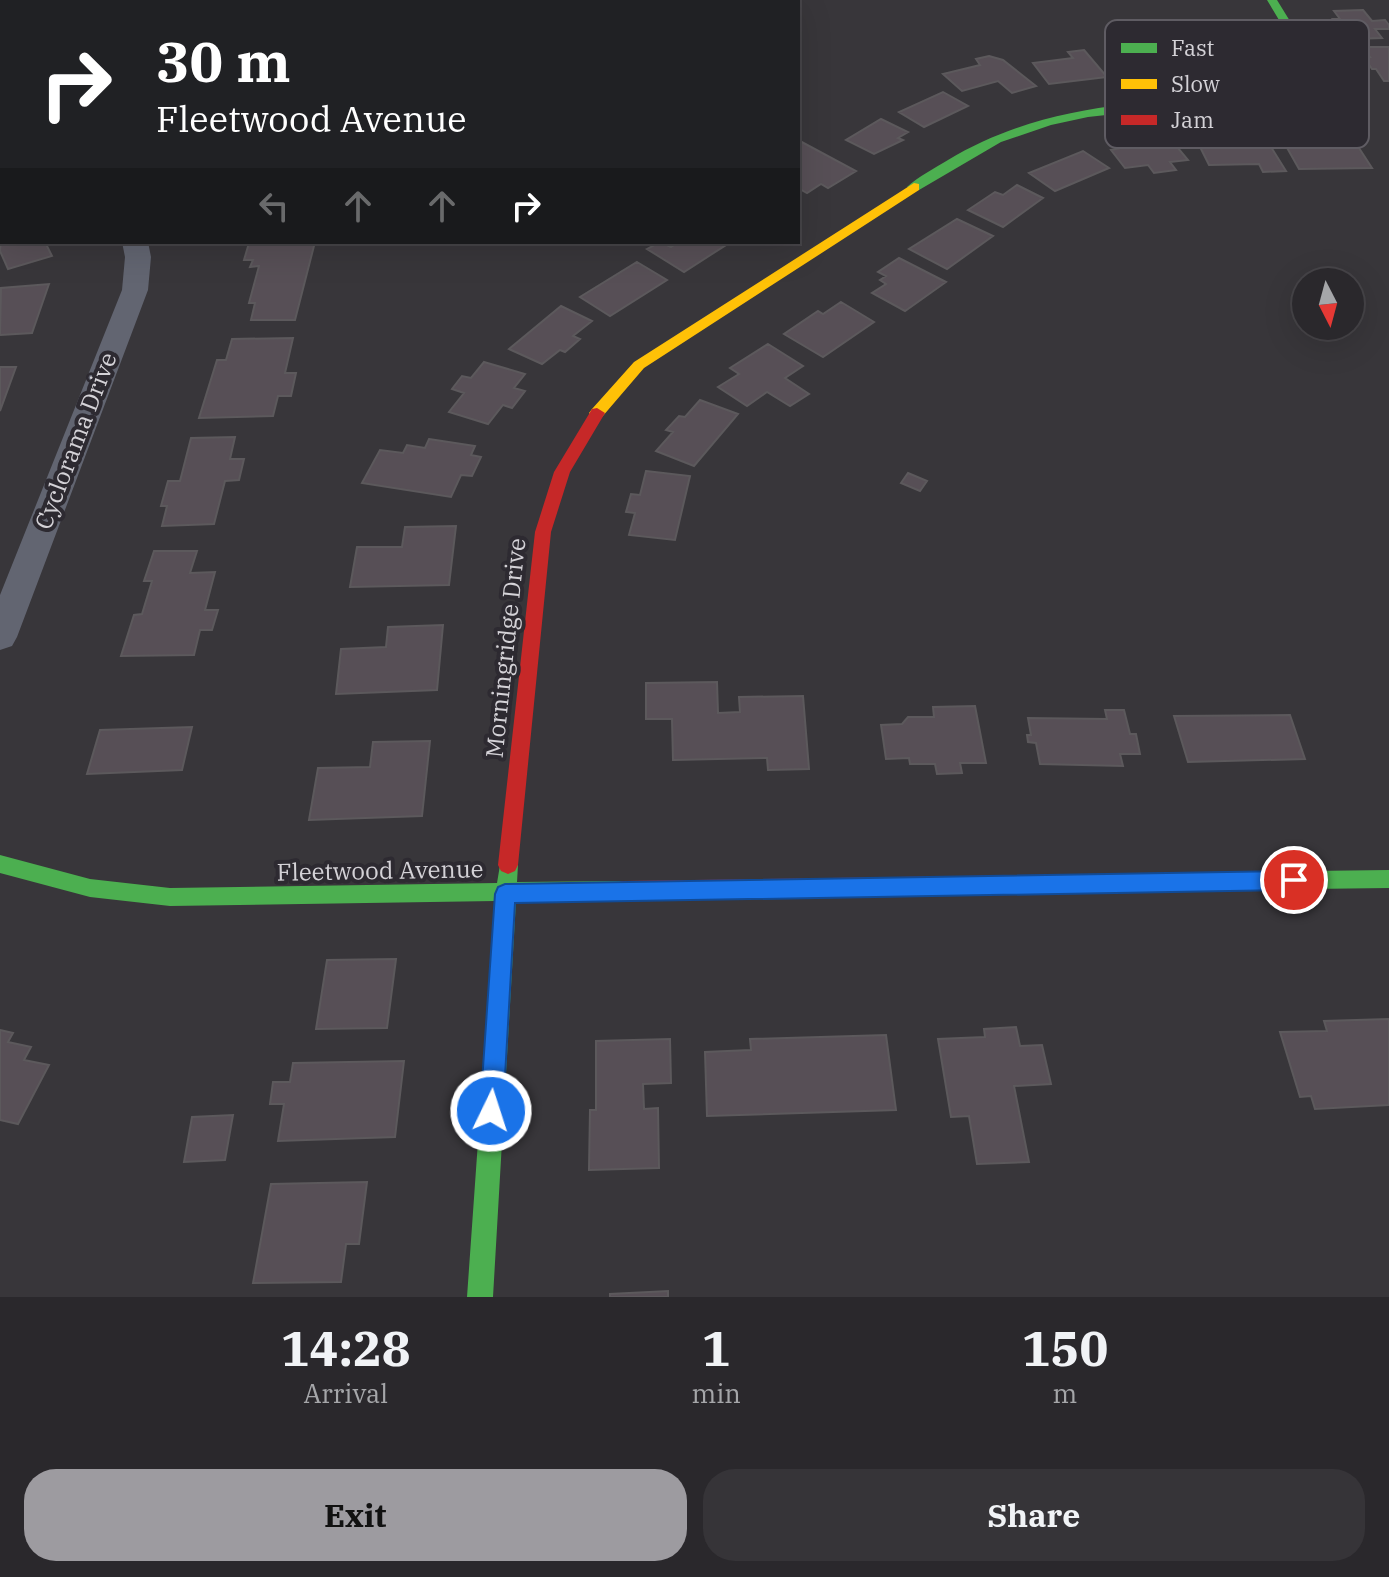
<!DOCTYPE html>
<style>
body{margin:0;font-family:"IBM Plex Serif",serif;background:#363438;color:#f1f3f6;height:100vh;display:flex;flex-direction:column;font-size:30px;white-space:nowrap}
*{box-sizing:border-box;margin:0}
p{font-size:26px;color:#a5a6a9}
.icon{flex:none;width:44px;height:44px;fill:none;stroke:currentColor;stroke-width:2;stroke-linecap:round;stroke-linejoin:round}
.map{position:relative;height:1297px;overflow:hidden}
.sheet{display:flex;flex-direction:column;background:#2a282c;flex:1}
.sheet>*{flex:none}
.guide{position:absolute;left:0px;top:0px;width:800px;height:244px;box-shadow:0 8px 32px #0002,0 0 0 2px #464448;background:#202124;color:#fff;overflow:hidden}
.needle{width:52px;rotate:174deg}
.controls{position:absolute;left:1292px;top:268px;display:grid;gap:16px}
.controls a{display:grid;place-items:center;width:72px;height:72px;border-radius:50%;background:#2a282c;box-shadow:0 8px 32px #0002,0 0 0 2px #464448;font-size:40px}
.pin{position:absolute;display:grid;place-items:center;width:68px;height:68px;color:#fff;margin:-34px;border:4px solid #fff;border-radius:50%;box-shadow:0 2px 8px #0007}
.me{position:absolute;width:88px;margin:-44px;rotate:4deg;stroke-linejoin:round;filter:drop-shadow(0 0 6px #0008)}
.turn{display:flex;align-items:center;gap:28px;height:168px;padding:0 24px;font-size:36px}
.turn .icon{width:104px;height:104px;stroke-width:2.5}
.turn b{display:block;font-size:56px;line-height:68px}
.lanes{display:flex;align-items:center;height:76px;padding:0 24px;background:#0003;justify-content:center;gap:40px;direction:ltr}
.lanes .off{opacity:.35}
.eta{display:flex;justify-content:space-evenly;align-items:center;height:136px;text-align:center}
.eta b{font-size:48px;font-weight:700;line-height:56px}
.cta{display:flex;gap:16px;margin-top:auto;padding:16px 24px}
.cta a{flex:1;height:92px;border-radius:32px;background:#9d9ba0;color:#111;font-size:32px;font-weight:700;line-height:92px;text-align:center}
.cta a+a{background:#363438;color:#f1f3f6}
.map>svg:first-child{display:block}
.building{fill:#574f56;stroke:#5c595c;stroke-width:2}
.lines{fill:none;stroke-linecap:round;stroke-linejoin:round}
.street{fill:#626571;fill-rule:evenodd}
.fast{fill:#4caf50;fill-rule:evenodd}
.slow{fill:#ffc107;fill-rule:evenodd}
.jam{fill:#c62828;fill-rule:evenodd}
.route{fill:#1a73e8;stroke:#114b97;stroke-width:2}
.labels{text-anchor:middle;stroke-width:8;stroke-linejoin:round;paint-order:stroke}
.street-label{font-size:24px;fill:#d4d2d7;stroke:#2d2a31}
.key{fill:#2d2a31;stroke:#5f5c63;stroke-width:2}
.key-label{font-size:22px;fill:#d4d2d7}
</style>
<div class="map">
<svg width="1389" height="1297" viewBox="0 0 1389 1297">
<rect width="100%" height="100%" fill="#38363a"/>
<!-- building -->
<path class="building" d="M1363,10L1372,21L1385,20L1389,25V29H1375L1382,38L1351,39L1333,19H1340L1334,11Z
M1363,47H1389V81H1384L1376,69H1372L1364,57H1370Z
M1084,50L1107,77L1049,84L1033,63L1073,58L1068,52Z
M989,56L1003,60L1036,86L1012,93L998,81L962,91L943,74L980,65L976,59Z
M943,92L968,106L924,127L899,112Z
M881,119L908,132L898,138L903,140L874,154L846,140Z
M1266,139L1286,171L1263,172L1259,164L1209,165L1197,141Z
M798,140L856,171L828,188L821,184L807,193L798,188Z
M1150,142L1152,144L1173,142L1188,160L1170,162L1176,170L1154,173L1148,165L1125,168L1111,150Z
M1333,145L1335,148H1359L1372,168L1299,169L1286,146Z
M1083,151L1109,168L1055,191L1029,173Z
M1017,185L1043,198L1003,227L968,210L995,192L1003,195Z
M957,219L993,236L947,269L909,249Z
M2,229V242H45L52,256L8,269L0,251Z
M315,242L295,320H251L255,303H249L259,266L250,267L253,260H244L249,243Z
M660,242L671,247L678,242H720L726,245L684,272L647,249Z
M899,258L946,282L905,311L872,293L886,284L880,280L886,276L878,272Z
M637,262L667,280L610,316L580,297Z
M49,284L32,333L0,335L1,288Z
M841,302L874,322L823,357L784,334L818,311L823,314Z
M561,306L592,321L573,336L580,339L565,352L560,350L542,364L509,349Z
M293,338L285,373H296L291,396H278L273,416L199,418L217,360H226L232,339Z
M768,344L803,366L785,378L809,394L790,406L767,392L747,406L718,387L739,374L730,368Z
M484,362L525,374L514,388L525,391L512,408L503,405L488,424L449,412L464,393L452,389L462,376L471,378Z
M0,367H16L0,411Z
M700,400L738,414L694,466L656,451L673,432L666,430L679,416L685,417Z
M235,437L230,459H244L239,480L225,481L214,524L162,526L167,506H161L168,481H180L191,438Z
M429,439L475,446L471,455L481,457L472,476L461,475L451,497L362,483L380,450L403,453L407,445L425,448Z
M646,471L690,476L675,540L629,535L635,513L626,512L631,494L640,495Z
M908,473L927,481L920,491L901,483Z
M456,526L449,585L350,587L357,547H402L405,527Z
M154,551H197L190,573L215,572L205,610H218L212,630H200L194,655L121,656L134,615L142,614L152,581H144Z
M443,625L437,690L336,694L341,649L386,647L388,627Z
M717,682L718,713L740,712L739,697L803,696L809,769L768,770L767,758L673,760L672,719H646V683Z
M975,706L986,763H960L962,773L937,774L935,764H910L909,758L886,759L881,725L902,724L908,717H934L933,707Z
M1105,710H1124L1130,734H1136L1140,754H1120L1123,766L1040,764L1036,743L1028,742L1027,735H1031L1028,718L1107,719Z
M1290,715L1305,759L1188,762L1174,716Z
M192,727L182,770L87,774L100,730Z
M430,741L422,816L309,820L318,768L370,767L373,742Z
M396,959L387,1028L316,1029L327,960Z
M1389,1019V1105L1315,1109L1311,1096L1300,1097L1280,1032L1327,1031L1324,1021Z
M1016,1027L1020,1046L1042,1045L1051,1084L1014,1086L1029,1162L977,1164L969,1116L951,1117L938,1039L985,1037L984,1029Z
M0,1030L13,1033L8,1042L31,1047L24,1060L49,1065L18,1124L0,1120Z
M886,1035L896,1110L707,1116L705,1052L751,1050L750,1039Z
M670,1039L671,1083L643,1084L644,1109L658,1108L659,1168L589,1170L590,1110H596V1041Z
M404,1061L395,1137L278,1141L284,1104H270L273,1082H290L293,1063Z
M233,1115L225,1160L184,1162L192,1117Z
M367,1182L359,1244H346L341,1282L253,1283L271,1184Z
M668,1291V1297H610V1294Z"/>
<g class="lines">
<!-- street -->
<path class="street" d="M0,116L2,117V131L0,130Z
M122,242H148L151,257L148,290L17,637L12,646L0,650V595L122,290L125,257Z"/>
<!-- fast -->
<path class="fast" d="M1267,0H1277L1341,104L1339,107L1170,108L1088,117L1051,125L1001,142L919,190L907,187C919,176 935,168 948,160C1062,91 1199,99 1327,100Z
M0,855L90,879L170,888L497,883L501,859L508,856L515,859L518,865L517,882L622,881L629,884L632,890L629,896L622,899L516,901L493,1297H467L495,901L170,906L90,897L0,873Z
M1389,870V888L1169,891L1162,888L1159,882L1162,876L1169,873Z"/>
<!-- slow -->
<path class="slow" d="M914,183L919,184V190L644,368L602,417H592L589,413L592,409L634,362Z"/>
<!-- jam -->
<path class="jam" d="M597,408L605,413L570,472L551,532L518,865L515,871L508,874L501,871L498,865L535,532L554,472L592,409Z
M1169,873L1176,876L1179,882L1176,888L1169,891L622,899L615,896L612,890L615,884L622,881Z"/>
</g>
<!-- route -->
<path class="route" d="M1294,871L1302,874L1305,880L1302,887L1294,890L515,903L503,1111L500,1119L491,1123L483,1119L480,1111L495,894L498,887L505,884Z"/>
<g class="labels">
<!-- street labels -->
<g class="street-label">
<text transform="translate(76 441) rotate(-69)" y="8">Cyclorama Drive</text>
<text transform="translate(506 648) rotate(-84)" y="8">Morningridge Drive</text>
<text transform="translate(380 871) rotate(-1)" y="8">Fleetwood Avenue</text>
</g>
</g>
<!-- legend -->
<rect x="1105" y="20" width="264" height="128" rx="12" class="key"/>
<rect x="1121" y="43" width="36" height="10" fill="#4caf50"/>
<rect x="1121" y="79" width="36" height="10" fill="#ffc107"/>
<rect x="1121" y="115" width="36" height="10" fill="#c62828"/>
<g class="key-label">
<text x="1171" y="56">Fast</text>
<text x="1171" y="92">Slow</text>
<text x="1171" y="128">Jam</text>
</g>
</svg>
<div class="controls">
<a><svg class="needle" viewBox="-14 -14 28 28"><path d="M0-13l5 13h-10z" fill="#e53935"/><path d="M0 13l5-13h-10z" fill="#a5a6a9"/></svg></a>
</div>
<div class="pin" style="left:1294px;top:880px;background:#d93025"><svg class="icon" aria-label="arrive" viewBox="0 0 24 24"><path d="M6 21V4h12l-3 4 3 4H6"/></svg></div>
<svg class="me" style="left:491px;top:1111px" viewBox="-20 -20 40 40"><circle r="17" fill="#1a73e8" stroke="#fff" stroke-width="3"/><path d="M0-11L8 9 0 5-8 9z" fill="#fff"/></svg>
<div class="guide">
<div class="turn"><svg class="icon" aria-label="right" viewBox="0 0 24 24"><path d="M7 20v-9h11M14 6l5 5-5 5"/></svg><div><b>30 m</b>Fleetwood Avenue</div></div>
<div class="lanes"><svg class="icon off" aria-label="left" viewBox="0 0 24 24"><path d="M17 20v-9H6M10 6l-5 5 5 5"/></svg><svg class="icon off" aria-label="ahead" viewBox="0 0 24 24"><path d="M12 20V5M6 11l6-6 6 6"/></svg><svg class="icon off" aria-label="ahead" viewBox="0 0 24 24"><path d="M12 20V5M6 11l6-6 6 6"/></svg><svg class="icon" aria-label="right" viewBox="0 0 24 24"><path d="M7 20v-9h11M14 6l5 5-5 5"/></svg></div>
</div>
</div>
<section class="sheet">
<div class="eta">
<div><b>14:28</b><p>Arrival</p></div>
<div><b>1</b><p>min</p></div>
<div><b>150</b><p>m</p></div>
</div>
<div class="cta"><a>Exit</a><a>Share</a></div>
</section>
